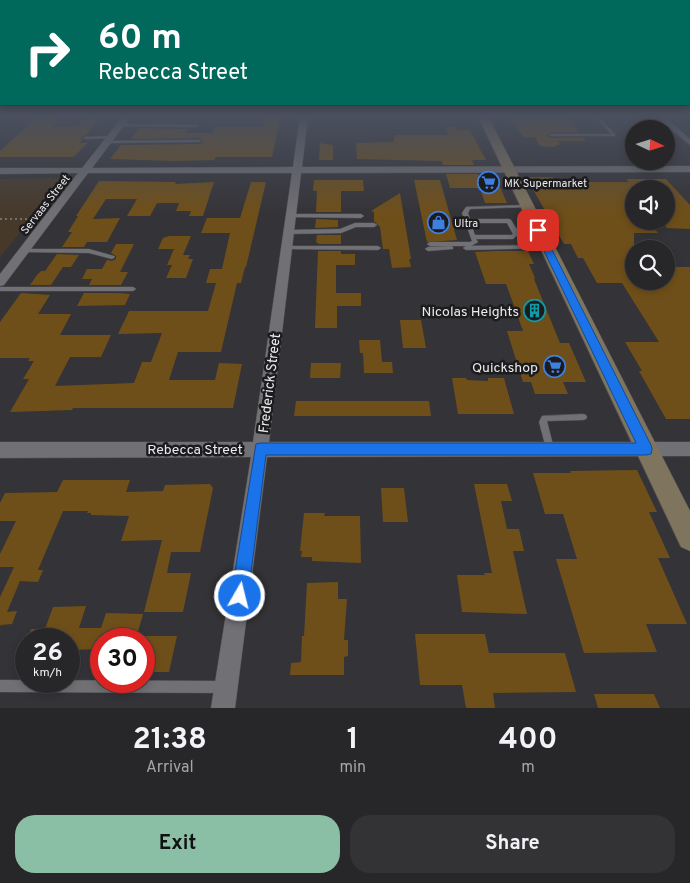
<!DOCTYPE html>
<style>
body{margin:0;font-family:Overpass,sans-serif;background:#333235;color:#f1f3f6;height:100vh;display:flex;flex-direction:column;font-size:19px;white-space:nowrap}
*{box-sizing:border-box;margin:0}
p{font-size:16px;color:#a4a5a8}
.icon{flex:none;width:28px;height:28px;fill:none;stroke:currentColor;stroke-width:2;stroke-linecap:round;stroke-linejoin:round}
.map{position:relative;height:708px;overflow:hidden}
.drawer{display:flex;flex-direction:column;background:#272629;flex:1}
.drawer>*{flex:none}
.banner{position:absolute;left:0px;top:0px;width:690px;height:105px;box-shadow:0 2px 8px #0003,0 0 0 1px #434346;background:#00695c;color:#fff;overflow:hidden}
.needle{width:32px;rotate:94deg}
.buttons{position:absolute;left:625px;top:120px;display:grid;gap:10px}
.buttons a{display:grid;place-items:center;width:50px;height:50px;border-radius:50%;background:#272629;box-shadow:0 2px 8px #0003,0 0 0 1px #434346;font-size:25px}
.speed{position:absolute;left:15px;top:628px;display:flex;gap:10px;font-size:25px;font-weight:700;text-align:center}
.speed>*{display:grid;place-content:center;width:65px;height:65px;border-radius:50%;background:#272629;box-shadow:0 2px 8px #0003,0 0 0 1px #434346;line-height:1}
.speed small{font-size:12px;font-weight:400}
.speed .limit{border:8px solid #d22;background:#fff;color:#111}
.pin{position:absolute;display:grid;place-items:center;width:42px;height:42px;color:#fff;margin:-21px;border-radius:10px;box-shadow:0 2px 8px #0006}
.me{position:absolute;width:55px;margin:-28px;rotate:8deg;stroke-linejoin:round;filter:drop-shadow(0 0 4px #0008)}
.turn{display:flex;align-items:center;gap:18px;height:105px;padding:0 15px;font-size:22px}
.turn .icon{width:65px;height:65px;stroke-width:2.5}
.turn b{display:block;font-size:35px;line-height:42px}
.eta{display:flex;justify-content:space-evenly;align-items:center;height:85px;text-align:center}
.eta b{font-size:30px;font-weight:700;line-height:35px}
.cta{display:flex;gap:10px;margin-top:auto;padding:10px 15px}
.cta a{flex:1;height:58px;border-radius:20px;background:#8abfa5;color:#111;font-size:20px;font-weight:700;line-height:58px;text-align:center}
.cta a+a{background:#333235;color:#f1f3f6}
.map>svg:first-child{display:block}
.education{fill:#46392a}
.building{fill:#6f4f19}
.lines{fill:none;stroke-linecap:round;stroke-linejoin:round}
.service-casing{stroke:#525155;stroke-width:1}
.minor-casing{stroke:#525155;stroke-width:1}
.secondary-casing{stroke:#525155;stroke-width:1}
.path{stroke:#706f72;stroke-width:2;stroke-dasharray:2 3;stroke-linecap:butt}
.service{fill:#717075;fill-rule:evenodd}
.minor{fill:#717075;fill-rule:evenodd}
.secondary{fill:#7f745d;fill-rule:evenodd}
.route{fill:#1a73e8;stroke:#114b97}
.labels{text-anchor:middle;stroke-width:5;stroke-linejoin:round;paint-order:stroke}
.far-poi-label{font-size:11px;fill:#ebeaed;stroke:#1c1b1d;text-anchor:start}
.far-street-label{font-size:11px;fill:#ebeaed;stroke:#1c1b1d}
.poi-label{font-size:14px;fill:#ebeaed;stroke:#1c1b1d;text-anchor:end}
.street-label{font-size:14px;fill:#ebeaed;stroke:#1c1b1d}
</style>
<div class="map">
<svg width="690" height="708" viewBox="0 0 690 708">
<rect width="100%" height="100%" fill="#343337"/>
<!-- education -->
<path class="education" d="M65,178L0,257V179Z"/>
<!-- building -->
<path class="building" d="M510,116H566L579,132H551L547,136L551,138H583L586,141H558L560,144L553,147L540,146L535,137H523Z
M265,117H280L272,157H216L214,160L175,161L110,159L121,145L200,144L203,141L199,138L131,139L140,128L187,129L185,133H212L215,127H263Z
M36,118H60L52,127L78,126L85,119H100L86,135L81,137L82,140L80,143H88L73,157H0V151Z
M445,127H456L457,130H470L486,160H472L474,165H443L442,161L357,159L356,143L393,142L395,135H448Z
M320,143L333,145V160H319Z
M446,174H478L480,179L497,180L507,203H485L480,188H450Z
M526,177H553L554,179H568L569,182H629L626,179H666L690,205V229L666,228V189H634V221H649L658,233H634V281H666V267H690V419H666L639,371H642L625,342H659L622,283H597L583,258H578L571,244H564Z
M314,180H363L364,191H341V212H316L317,191H313Z
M414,180H440L457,240L427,242Z
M99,181L176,182L175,184L214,182L203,216H189L191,211H176L179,203H157L150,216H127L137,199H106L93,219L120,218L107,242H87L84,247H62L72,232H68L78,216H76Z
M251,182H266L246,267H245L241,283H237L221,352H178L169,380H215L219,363L242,364L233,408H73L72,410L10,412L29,379H23L34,361H28L30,358H0V322L21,293L50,295L38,314H71L60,335H111L101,357H70L55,386L134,383L142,362H151L162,333L118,334L129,311H208L216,283H206L210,269H222L230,233H201L207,218H240Z
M400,193L411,259H409L411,267L392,268L389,249H383L380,227L374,221V212L371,211Z
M316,219L338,220V227L315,228Z
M317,235H341V244H319L316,242Z
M169,236H191L183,255H190L188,259H193L186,278H166L172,265H167L174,249H158L163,238Z
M116,244H134L120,272H128L121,285H89L92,279H82L87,269H102L107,260L112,261L116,259V256L111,253Z
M318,251H341V254H355V265H336V293H361V306H337V328H315Z
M496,251H528L534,264H529L535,278L534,279L560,343H569L586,382H563L568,394H535L531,382H523L507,331H523L513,303L506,284H486L475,252Z
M57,254L79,255L71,267H63L51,285H30L37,275L41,271H45Z
M84,293H117L130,294L125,305L77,306Z
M400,320H421L426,348H403Z
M359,340H380L382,362H392L393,373H364L363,353H360Z
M311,363H341L340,378H310Z
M452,378H466L467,380L488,381V378H504L514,414H458Z
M296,401H429L431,416H294Z
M637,470L657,512H649L670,558H658L687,624H646L657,652L584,653L556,559H577L563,514H545L533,473H571L570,471Z
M63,480H130L126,492L163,491L165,485L210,484L213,488L200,552H171L167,573H191L183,612H144L162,540L121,541L129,516L91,515V513H87L88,511H63L38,570H43L38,582L20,581L7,612L17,611L12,624L1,625L0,626V597L14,567H0V554L16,521H0V503L5,493L57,492Z
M474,484H507L512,501H501L507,529H519L524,551H513L527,614L462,612L457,575H485L484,573H492Z
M381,488H404L408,522H383Z
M304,513H325L324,516H360L361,563L312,561V557H301L302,551H300Z
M338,582V599H347L344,640H348V656L344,657V675H290L291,663L301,662L302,636H304L307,583Z
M86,606L79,628H101L106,613L143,614L136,639H101V649L69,650V639H27L31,629H45L53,607Z
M415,634H485L489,653H565L576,692L493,693L495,708H466L462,685H420Z
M144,636H177L169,672H144Z
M594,694H654L660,708H598Z"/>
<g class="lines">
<defs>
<path id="service" d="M594,116H598L615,134V136H551L549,135L551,134H611Z
M120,124L197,125L199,126L197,127L119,126V124Z
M111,136H112V138L85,139L83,138L85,137Z
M199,140L201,141L200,142L108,143L106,142L108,141Z
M526,205H528V207L470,209L468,213L470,219H509L511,220L516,228H538L541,230L540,231L517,232L519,234L513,239H476L478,242L471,246H430L427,244L430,242H470L472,241L462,213L466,207ZM471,223H507L513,234L512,235H475Z
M291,214H361L364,216L361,218L289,217V215Z
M355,223H374L377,225L374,227H356L341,233L289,234L286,232L289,230L340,229Z
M546,245L548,246V248L466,250L463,248L466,246Z
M287,246H378L381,248L378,250L285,249V247Z
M451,246L453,247V249L428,251L425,249L428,247Z
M24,249H89L114,256L115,257L112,259L89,253L22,252L21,251Z
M0,287H133L136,289L133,291H0Z
M583,414L586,415L587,417L586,419L583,420L547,421L554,449L553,452L550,453L547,452L539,422L542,416Z
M0,680L224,681L228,683L230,687L228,691L224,693L0,692Z"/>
<path id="minor" d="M123,116H131L92,168L293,167L300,116H308L302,167L690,166V172L301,173L269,442H690V456L267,457L235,708H211L251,457L0,458V442H253L292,173H88L4,285L0,286V274L78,173L0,174V168H82Z
M655,116H664L690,139V145Z"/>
<path id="secondary" d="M478,116H488L690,511V551L681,547Z"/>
</defs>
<!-- service casing -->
<use href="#service" class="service-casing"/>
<!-- minor casing -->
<use href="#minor" class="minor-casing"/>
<!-- secondary casing -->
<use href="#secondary" class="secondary-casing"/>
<!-- path -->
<path class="path" d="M0,219H35"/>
<!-- service -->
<use href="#service" class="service"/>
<!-- minor -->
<use href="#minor" class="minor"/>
<!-- secondary -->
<use href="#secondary" class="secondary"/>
</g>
<!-- sky -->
<linearGradient id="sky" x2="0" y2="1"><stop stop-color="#1d1c1e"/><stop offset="0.54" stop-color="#4a505e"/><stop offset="1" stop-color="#4a505e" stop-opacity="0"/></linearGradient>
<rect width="690" height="215" fill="url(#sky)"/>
<!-- route -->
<path class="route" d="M538,228L542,230L651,445L652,449L651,454L646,455H266L248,596L245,601L240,604L234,601L231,596L256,444L260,443H636L534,230Z"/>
<!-- icons -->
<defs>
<symbol id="supermarket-ring" viewBox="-11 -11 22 22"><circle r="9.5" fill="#1c1b1d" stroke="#3f7fe0" stroke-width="1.5"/><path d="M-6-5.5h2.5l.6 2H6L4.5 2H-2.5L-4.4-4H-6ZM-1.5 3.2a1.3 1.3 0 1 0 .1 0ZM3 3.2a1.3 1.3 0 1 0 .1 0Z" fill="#3f7fe0"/></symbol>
<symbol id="shop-ring" viewBox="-11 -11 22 22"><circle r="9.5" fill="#1c1b1d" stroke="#3f7fe0" stroke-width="1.5"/><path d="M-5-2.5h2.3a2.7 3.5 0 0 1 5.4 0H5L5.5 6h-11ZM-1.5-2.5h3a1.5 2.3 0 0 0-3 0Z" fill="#3f7fe0"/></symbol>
<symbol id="building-ring" viewBox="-11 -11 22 22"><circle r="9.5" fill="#1c1b1d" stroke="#0f9aa8" stroke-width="1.5"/><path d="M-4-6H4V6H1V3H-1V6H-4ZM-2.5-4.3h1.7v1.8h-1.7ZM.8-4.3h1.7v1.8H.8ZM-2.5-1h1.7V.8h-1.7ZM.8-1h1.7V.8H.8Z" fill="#0f9aa8"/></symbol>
</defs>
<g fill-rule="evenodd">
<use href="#supermarket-ring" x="476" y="170" width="25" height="25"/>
<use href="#shop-ring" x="426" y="210" width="25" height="25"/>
<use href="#building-ring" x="522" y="298" width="25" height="25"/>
<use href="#supermarket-ring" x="542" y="354" width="25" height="25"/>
</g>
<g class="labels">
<!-- far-poi labels -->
<g class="far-poi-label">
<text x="504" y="187">MK Supermarket</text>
<text x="454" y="227">Ultra</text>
</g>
<!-- far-street labels -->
<g class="far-street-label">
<text transform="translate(45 204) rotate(-52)" y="4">Servaas Street</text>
</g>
<!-- poi labels -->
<g class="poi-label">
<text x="519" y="316">Nicolas Heights</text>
<text x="538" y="372">Quickshop</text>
</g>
<!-- street labels -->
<g class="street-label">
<text transform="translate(269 383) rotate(-83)" y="5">Frederick Street</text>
<text x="195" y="454">Rebecca Street</text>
</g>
</g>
</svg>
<div class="buttons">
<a><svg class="needle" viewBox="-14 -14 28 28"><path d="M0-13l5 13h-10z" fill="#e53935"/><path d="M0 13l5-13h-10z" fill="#a4a5a8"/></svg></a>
<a><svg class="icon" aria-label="sound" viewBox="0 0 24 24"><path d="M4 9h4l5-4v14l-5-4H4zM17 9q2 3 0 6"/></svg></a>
<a><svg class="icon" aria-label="search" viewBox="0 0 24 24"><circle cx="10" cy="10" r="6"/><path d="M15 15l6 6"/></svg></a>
</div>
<div class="speed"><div>26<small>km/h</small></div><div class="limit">30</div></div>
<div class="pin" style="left:538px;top:230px;background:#d93025"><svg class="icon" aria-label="arrive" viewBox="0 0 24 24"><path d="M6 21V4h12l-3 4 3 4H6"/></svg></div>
<svg class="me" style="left:240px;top:596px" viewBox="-20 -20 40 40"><circle r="17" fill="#1a73e8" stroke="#fff" stroke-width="3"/><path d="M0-11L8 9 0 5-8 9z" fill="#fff"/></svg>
<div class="banner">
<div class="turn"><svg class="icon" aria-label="right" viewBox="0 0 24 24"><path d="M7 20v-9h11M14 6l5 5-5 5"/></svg><div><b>60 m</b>Rebecca Street</div></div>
</div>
</div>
<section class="drawer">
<div class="eta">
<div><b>21:38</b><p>Arrival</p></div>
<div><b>1</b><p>min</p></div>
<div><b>400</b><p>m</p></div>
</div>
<div class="cta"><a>Exit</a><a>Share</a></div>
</section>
